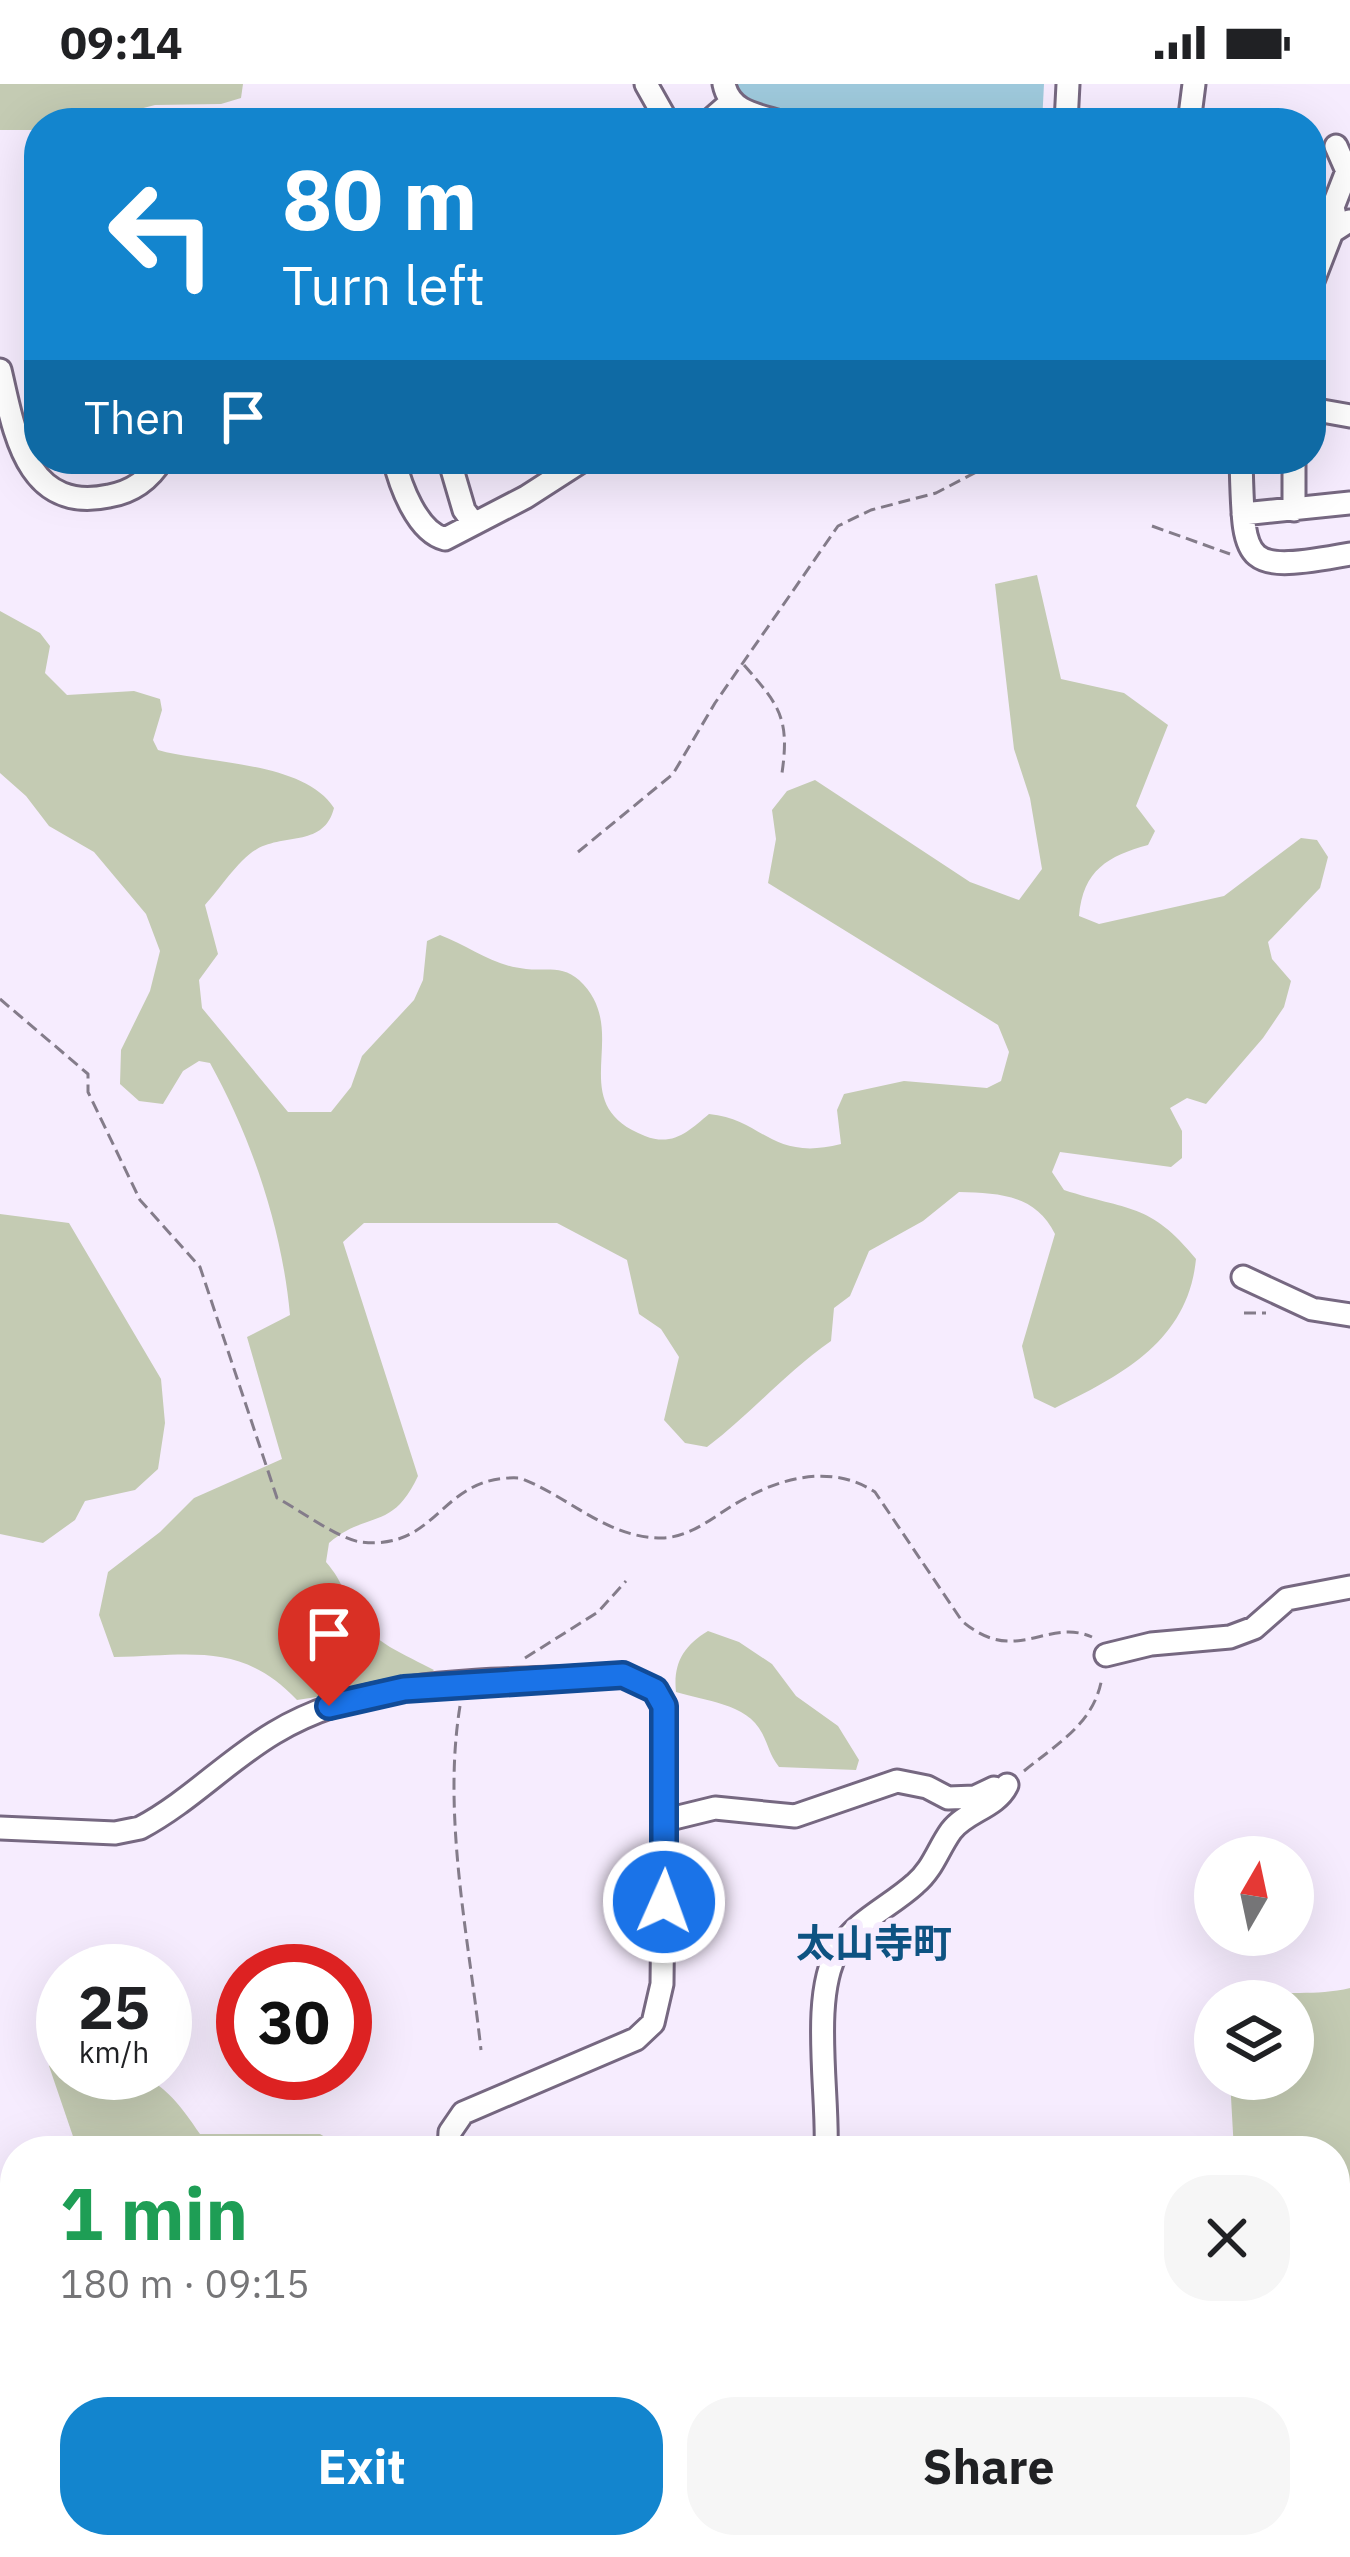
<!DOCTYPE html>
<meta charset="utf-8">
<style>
body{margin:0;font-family:"IBM Plex Sans","Noto Sans JP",sans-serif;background:#f6f6f6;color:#202124;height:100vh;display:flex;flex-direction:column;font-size:45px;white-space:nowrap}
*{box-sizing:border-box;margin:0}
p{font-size:39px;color:#757577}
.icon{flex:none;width:66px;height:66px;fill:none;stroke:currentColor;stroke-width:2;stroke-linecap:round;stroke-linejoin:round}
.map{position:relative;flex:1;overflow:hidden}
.drawer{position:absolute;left:0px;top:2052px;width:1350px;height:423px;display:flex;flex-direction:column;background:#fff;border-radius:48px 48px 0 0;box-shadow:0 12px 48px #0002}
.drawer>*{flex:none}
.banner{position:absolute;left:24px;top:24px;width:1302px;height:366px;border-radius:48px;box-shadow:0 12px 48px #0002;background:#1385ce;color:#fff;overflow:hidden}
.needle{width:78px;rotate:9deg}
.controls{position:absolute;left:1194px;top:1752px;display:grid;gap:24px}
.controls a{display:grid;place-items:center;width:120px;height:120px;border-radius:50%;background:#fff;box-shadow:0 12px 48px #0002;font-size:60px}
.speed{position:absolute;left:36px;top:1860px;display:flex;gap:24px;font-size:60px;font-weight:700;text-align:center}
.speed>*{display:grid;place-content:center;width:156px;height:156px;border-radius:50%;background:#fff;box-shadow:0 12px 48px #0002;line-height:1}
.speed small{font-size:30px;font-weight:400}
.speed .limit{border:18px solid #d22;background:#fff;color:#111}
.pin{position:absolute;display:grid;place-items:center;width:102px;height:102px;color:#fff;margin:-123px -51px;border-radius:50% 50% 50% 0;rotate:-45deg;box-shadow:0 0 12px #0007}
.pin .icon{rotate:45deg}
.me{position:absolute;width:132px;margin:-66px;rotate:2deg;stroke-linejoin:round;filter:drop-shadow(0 0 9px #0008)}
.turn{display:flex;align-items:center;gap:42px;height:252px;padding:0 60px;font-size:54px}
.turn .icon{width:156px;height:156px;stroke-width:2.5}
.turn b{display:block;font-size:84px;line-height:102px}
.then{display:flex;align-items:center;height:114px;padding:0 60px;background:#0003;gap:24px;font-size:45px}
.round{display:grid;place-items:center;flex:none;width:126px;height:126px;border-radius:48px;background:#f6f6f6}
.summary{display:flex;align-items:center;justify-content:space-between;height:204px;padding:0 60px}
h1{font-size:72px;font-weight:700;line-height:90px;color:#1e9e55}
.cta{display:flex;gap:24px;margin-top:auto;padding:24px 60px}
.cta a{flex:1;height:138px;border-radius:48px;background:#1385ce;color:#fff;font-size:48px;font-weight:700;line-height:138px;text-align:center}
.cta a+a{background:#f6f6f6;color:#202124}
.status{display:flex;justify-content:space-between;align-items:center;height:84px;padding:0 60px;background:#fff;direction:ltr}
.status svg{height:33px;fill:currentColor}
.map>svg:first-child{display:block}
.green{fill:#c4cbb3}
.water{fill:#9fcadd}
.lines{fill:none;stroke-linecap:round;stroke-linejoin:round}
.street-casing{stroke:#766881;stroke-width:27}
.path{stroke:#847c8a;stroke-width:3;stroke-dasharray:12 6;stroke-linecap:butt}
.street{stroke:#fff;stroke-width:21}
.route-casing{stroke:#114b97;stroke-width:30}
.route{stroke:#1a73e8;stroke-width:21}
.labels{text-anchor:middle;stroke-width:12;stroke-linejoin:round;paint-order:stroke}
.quarter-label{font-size:39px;font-weight:bold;fill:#0e5382;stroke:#f6ecfe}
</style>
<div class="status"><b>09:14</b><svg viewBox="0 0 49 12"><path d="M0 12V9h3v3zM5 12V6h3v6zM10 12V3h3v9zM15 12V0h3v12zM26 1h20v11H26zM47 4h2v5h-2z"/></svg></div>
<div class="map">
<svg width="1350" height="2473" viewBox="0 0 1350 2473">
<rect width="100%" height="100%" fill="#f6ecfe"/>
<!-- green -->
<path class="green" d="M0,0H243L241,14L221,20L155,21L85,39H39V46H0Z
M1037,491L1061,595L1124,609L1168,641L1136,722L1155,747L1148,761C1108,772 1083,786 1079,832L1099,840L1224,812L1301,754L1317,756L1328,773L1320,804L1268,858L1272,875L1291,897L1284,923L1263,954L1206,1020L1187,1014L1170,1024L1182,1047V1074L1171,1083L1060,1068L1052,1088L1064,1106C1128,1127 1150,1118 1196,1175C1188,1257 1122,1291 1055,1324L1034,1314L1022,1262L1055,1150C1036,1111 1000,1109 959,1108L923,1137L869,1167L850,1212L834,1224L831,1257C785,1289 751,1330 707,1363L685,1359L664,1336L679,1273L661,1245L639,1230L627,1176L557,1139H364L343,1158L418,1392C392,1448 367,1426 329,1459L326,1478C344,1499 343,1509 355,1530C371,1558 406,1571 434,1586L423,1597L297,1616C241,1557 190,1572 114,1573L99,1531L108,1488L160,1448L194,1414L282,1375L247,1253L290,1231C282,1144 252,1055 210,979L199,977L183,987L163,1020L139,1017L120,1000L121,966L150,907L160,867L146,830L94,768L49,742L26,712L0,689V527L40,549L50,562L45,589L67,611L134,607L160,615L162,626L153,656L158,666C207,680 304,677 334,724C324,763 286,749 257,765C238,776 220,805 205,821L218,870L199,896L202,924L288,1028H331L351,1003L362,972L414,916L423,896L427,857L440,851C469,862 493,882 526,885C545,887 563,881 579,896C635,948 560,1019 645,1052C673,1063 689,1047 709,1030C763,1035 771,1078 841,1060L837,1026L844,1010L904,997L987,1004L1001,997L1009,968L998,941L768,799L776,755L772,726L787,707L815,696L970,798L1019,816L1042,785L1030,714L1014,665L995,500Z
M0,1130L69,1139L161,1295L165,1339L158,1385L135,1406L85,1417L75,1436L43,1459L0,1450Z
M708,1547L739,1558L772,1580L796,1612L838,1642L859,1676L856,1686L779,1683C769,1670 769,1662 762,1649C747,1619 704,1617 676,1608C673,1580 683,1562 708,1547Z
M1350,1904V2151L1335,2143V2067H1234L1230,1995H1293V1917H1235L1239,1910C1277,1906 1313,1913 1350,1904Z
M63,1945V1989C140,1989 154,1981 200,2050H320L348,2067H78L49,1982L56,1949Z
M1335,2237L1350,2247L1348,2335L1335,2336Z"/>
<!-- water -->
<path class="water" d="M732,0H1044L1042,39C967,39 779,59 732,0Z
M743,2460H912L886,2473H748Z"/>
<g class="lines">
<defs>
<path id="street" d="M646,0L668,39
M724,0C730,29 758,31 784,39
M707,39L730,19
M1066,39L1068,0
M1189,39L1194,0
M1336,62L1347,87L1333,123L1337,141
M1311,202L1332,148L1349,137
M0,286C14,344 24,430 109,412C132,408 150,395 162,375
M1311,325L1350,332
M394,375C400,401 417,448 445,455L526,413L585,375
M449,375L464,426L474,440
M1241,375C1244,482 1240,490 1350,470
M1294,375V426
M1243,430L1350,419
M1243,1193L1312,1225L1350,1231
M1106,1571L1151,1560L1230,1553L1254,1544L1287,1515L1350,1503
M666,1736L715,1724L795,1732L897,1697L927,1703L948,1714L975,1713L994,1704
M0,1744L115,1749L140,1744C189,1718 227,1677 274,1649C377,1587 507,1599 623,1591L654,1606L665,1622L662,1900L653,1939L636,1955L463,2029L450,2048L449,2067
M826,2067C829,2012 810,1912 838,1866C856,1837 891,1822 915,1800C933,1785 938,1765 951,1747C966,1727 996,1724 1007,1701
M629,2460L661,2469L735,2464"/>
</defs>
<!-- street casing -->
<use href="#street" class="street-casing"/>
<!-- path -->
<path class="path" d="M1152,442L1230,470
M744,581C779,621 790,634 782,689
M578,768L673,690L715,619L838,442L871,426L936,409L1001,375
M0,915L88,990V1008L140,1116L200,1183L277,1414C298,1425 340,1456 361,1458C440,1467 439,1390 520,1394C570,1413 606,1454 662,1454C694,1453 717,1429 744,1415C785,1392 834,1381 875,1408L962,1537C1016,1583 1047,1533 1092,1553
M1244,1229H1266
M525,1574L598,1528L626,1497
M460,1622C442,1733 469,1855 481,1966
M1024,1687C1058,1659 1095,1639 1102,1593
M388,2460L394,2473"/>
<!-- street -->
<use href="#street" class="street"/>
</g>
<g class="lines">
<defs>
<path id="route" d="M329,1622L404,1605L623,1591L655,1606L664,1622V1818"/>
</defs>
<!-- route casing -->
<use href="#route" class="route-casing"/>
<!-- route -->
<use href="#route" class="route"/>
</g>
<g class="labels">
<!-- quarter labels -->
<g class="quarter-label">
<text x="874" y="1873">太山寺町</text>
</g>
</g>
</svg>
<div class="controls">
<a><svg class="needle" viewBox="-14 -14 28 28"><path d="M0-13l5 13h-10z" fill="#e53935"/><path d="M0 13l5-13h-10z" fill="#757577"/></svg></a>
<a><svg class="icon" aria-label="layers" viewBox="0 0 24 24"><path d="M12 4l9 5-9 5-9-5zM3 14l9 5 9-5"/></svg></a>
</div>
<div class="speed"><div>25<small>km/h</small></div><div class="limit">30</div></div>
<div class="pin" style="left:329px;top:1622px;background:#d93025"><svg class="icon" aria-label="arrive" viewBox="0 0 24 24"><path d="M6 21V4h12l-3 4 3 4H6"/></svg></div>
<svg class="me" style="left:664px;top:1818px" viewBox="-20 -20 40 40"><circle r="17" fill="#1a73e8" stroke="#fff" stroke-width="3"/><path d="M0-11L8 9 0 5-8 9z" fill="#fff"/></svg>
<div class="banner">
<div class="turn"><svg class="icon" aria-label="left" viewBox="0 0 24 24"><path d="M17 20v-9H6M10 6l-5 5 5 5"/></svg><div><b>80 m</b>Turn left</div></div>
<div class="then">Then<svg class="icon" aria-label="arrive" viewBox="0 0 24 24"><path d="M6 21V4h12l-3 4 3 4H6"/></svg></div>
</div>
<section class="drawer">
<div class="summary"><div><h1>1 min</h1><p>180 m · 09:15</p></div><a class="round"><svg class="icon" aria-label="close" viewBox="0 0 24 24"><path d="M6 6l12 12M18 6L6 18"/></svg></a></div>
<div class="cta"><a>Exit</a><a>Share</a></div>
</section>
</div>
